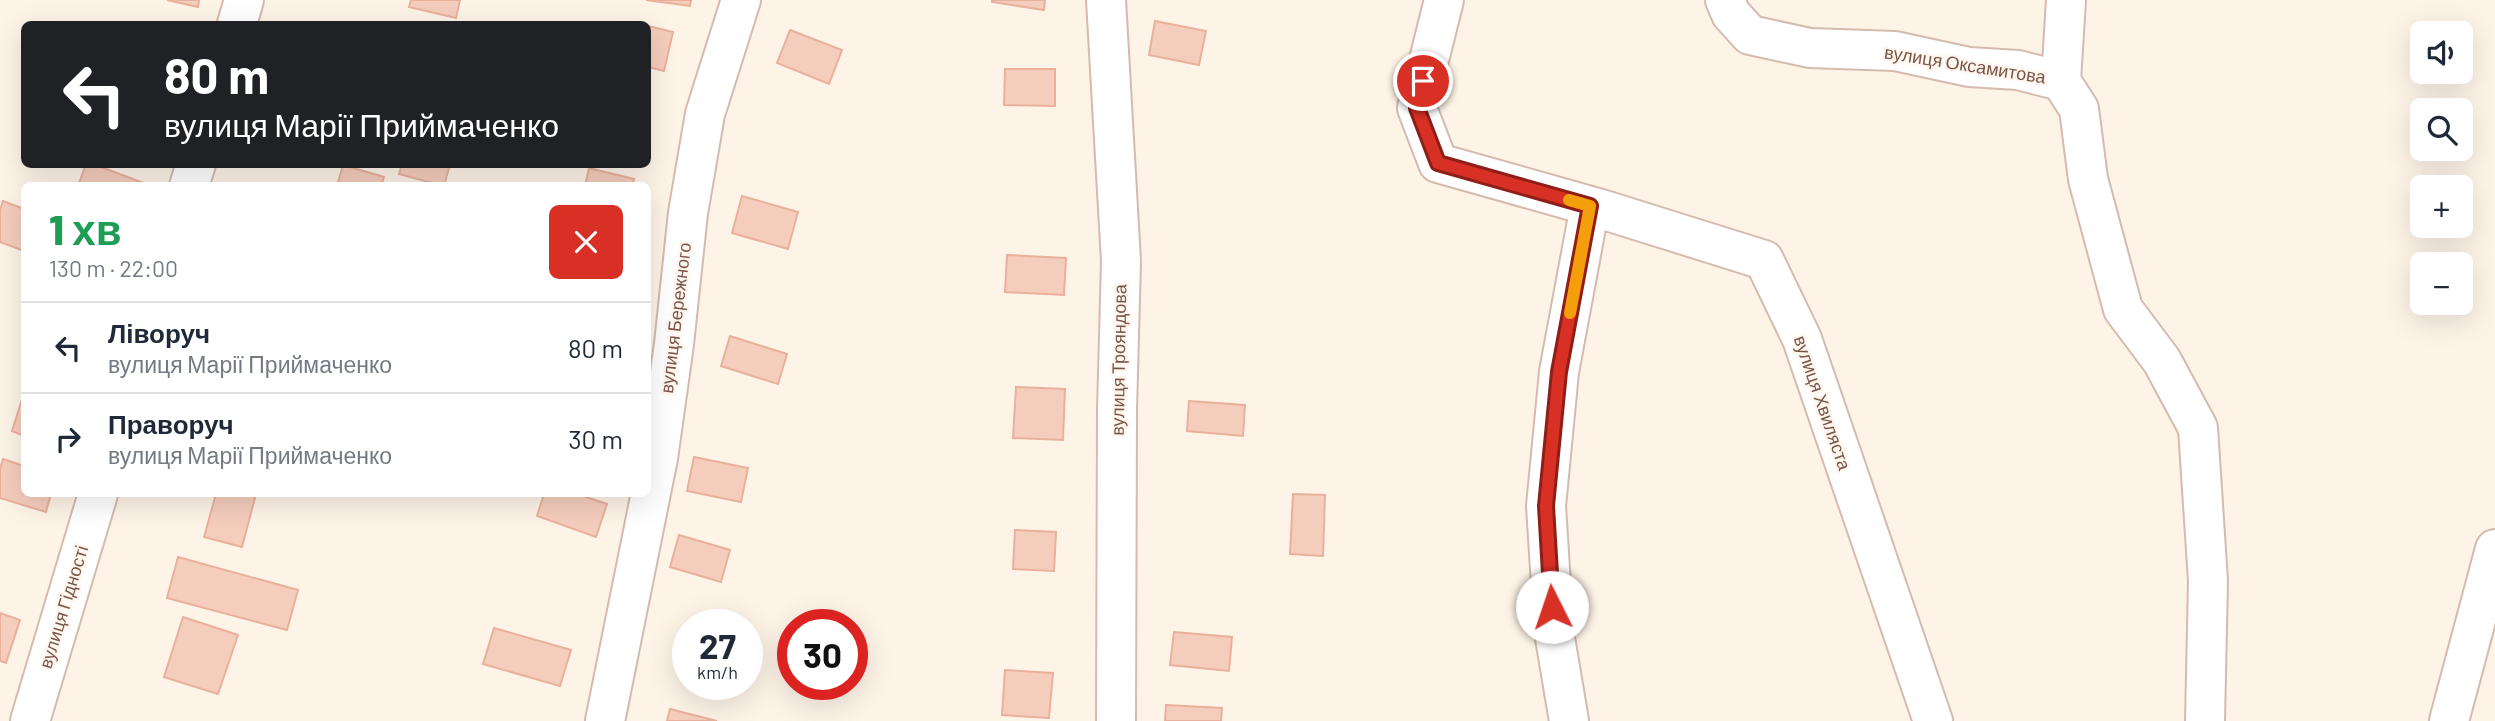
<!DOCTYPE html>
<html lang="uk">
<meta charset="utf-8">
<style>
body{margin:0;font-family:Barlow,sans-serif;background:#f2f2f3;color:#1f2937;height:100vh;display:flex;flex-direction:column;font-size:26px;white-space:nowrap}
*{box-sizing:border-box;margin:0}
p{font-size:23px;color:#747a83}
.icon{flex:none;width:38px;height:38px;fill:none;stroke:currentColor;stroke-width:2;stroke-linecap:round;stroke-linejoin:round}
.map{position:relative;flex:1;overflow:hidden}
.sheet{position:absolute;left:21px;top:182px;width:630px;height:315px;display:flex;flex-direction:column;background:#fff;border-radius:10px;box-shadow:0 7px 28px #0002}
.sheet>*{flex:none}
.top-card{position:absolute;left:21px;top:21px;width:630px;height:147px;border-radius:10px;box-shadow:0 7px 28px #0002;background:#202124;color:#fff;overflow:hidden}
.buttons{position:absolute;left:2410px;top:21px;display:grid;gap:14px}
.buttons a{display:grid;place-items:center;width:63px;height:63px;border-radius:10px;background:#fff;box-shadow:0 7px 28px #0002;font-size:35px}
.speed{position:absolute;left:672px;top:609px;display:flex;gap:14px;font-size:35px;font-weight:700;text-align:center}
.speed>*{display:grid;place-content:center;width:91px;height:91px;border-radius:50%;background:#fff;box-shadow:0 7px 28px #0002;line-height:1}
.speed small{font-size:18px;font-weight:400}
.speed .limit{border:10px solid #d22;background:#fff;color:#111}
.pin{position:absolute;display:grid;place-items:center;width:60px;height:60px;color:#fff;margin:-30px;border:4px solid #fff;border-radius:50%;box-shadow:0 2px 7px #0007}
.me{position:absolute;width:77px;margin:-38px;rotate:356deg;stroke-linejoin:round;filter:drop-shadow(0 0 5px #0008)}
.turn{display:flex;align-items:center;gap:24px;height:147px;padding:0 28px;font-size:32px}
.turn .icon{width:91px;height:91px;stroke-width:2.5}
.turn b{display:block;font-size:49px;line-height:60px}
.round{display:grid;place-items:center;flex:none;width:74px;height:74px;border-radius:10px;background:#f2f2f3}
.head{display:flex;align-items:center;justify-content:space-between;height:119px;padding:0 28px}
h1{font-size:42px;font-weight:800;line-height:52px;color:#1e9e55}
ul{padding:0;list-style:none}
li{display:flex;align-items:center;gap:21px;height:91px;padding:0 28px;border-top:2px solid #e0e1e3}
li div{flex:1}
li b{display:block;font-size:26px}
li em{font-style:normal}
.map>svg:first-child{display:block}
.building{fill:#f5cdbd;stroke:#e9b19c;stroke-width:2}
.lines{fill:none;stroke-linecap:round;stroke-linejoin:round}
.minor-casing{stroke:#d4bbae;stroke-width:42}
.tertiary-casing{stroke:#d4bbae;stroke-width:42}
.minor{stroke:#fff;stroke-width:38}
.tertiary{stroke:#fff;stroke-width:38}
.route-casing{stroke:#8d1f18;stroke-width:18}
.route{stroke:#d93025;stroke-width:12}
.slow{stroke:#f59e0b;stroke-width:12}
.labels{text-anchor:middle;stroke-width:5;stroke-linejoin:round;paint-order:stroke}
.street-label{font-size:18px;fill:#7a5549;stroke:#fff7ef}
</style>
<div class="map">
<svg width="2495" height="721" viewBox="0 0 2495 721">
<rect width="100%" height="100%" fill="#fef3e7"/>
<!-- building -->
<path class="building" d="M167,0H199L198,7Z
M411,0H460L456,18L409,7Z
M646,0H691L690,6Z
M992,0H1045L1044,10L992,2Z
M1155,21L1206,31L1199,65L1149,55Z
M648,26L673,32L664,71L648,67Z
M790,30L842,50L829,84L777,63Z
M1005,69H1055V106L1004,105Z
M86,164H93L149,185L78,186Z
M402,164H450L444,186L399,174Z
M343,165L384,177L381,186H337Z
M589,168L634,179L632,186H585Z
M742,196L798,212L788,249L732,233Z
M3,201L24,209V251L0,242V210Z
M1007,255L1066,258L1064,295L1005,292Z
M730,336L787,354L778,384L721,366Z
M1016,387L1065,389L1063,440L1013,438Z
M23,396L24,397V436L12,431Z
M1189,401L1245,405L1243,436L1187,431Z
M694,457L748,468L741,502L687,491Z
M3,459L24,466V494H51L46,512L0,498V469Z
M216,494H256L242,547L204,537Z
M544,494H577L607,504L596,537L537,516Z
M1293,494L1325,495L1323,556L1290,554Z
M1015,530L1056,532L1054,571L1013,569Z
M679,535L730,550L721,582L670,567Z
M178,557L298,590L287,630L167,598Z
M0,613L20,620L6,663L0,661Z
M183,617L238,635L218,694L164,677Z
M494,628L571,650L560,686L483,664Z
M1174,632L1232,637L1229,671L1170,665Z
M1005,670L1053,673L1049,718L1002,715Z
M1166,705L1222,708L1221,721H1165Z
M670,709L717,721H667Z"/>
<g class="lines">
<defs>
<path id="minor" d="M1106,0L1121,261L1117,410L1116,721
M1444,0L1417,108L1438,163L1601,209L1764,260L1802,339L1933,721
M1725,0L1731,14L1750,35L1810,48L1895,51L1969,67L2018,70L2061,81
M2061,81L2079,109L2088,179L2123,309L2162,361L2198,428L2208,581L2205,721
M2061,81L2066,0
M605,721L658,458L674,344L688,213L705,114L741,0
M1569,721L1554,632L1546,506L1559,372L1590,206
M2449,721L2495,549"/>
<path id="tertiary" d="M237,24L244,0
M189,186L196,164
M30,721L98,494"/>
</defs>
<!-- minor casing -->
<use href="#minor" class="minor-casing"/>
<!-- tertiary casing -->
<use href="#tertiary" class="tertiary-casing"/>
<!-- minor -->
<use href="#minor" class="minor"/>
<!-- tertiary -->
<use href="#tertiary" class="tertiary"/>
</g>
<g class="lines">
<defs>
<path id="route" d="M1423,81L1417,108L1438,163L1590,206L1559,372L1546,506L1552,607"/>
</defs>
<!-- route casing -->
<use href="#route" class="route-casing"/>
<!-- route -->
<use href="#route" class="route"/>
<!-- slow -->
<path class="slow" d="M1569,200L1590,206L1570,313"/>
</g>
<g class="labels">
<!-- street labels -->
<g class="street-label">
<text transform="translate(1965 65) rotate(9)" y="6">вулиця Оксамитова</text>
<text transform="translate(676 318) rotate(-83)" y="6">вулиця Бережного</text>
<text transform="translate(1119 360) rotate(-89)" y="6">вулиця Трояндова</text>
<text transform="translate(1822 403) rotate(71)" y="6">вулиця Хвиляста</text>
<text transform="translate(64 607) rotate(-73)" y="6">вулиця Гідності</text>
</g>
</g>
</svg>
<div class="buttons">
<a><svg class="icon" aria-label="sound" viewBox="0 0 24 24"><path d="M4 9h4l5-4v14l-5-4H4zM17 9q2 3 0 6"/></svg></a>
<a><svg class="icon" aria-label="search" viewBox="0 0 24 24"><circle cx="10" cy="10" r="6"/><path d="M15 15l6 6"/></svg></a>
<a>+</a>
<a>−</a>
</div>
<div class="speed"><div>27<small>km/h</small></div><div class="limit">30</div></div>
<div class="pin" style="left:1423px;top:81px;background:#d93025"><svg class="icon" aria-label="arrive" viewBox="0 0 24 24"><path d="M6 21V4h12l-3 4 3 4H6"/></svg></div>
<svg class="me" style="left:1552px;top:607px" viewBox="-20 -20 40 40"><circle r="19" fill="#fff"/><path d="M0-13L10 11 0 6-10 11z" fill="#d93025"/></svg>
<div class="top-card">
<div class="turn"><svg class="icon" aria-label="left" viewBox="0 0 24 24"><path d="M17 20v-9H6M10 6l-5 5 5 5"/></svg><div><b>80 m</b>вулиця Марії Приймаченко</div></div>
</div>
<section class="sheet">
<div class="head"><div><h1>1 хв</h1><p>130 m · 22:00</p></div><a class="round" style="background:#d93025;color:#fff"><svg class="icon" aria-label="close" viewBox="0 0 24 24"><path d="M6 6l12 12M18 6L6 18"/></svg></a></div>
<ul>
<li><svg class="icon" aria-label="left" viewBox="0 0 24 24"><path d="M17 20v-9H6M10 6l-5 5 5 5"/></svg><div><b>Ліворуч</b><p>вулиця Марії Приймаченко</p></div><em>80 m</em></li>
<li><svg class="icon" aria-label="right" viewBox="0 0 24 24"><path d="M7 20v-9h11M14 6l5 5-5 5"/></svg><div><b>Праворуч</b><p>вулиця Марії Приймаченко</p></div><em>30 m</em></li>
</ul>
</section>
</div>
